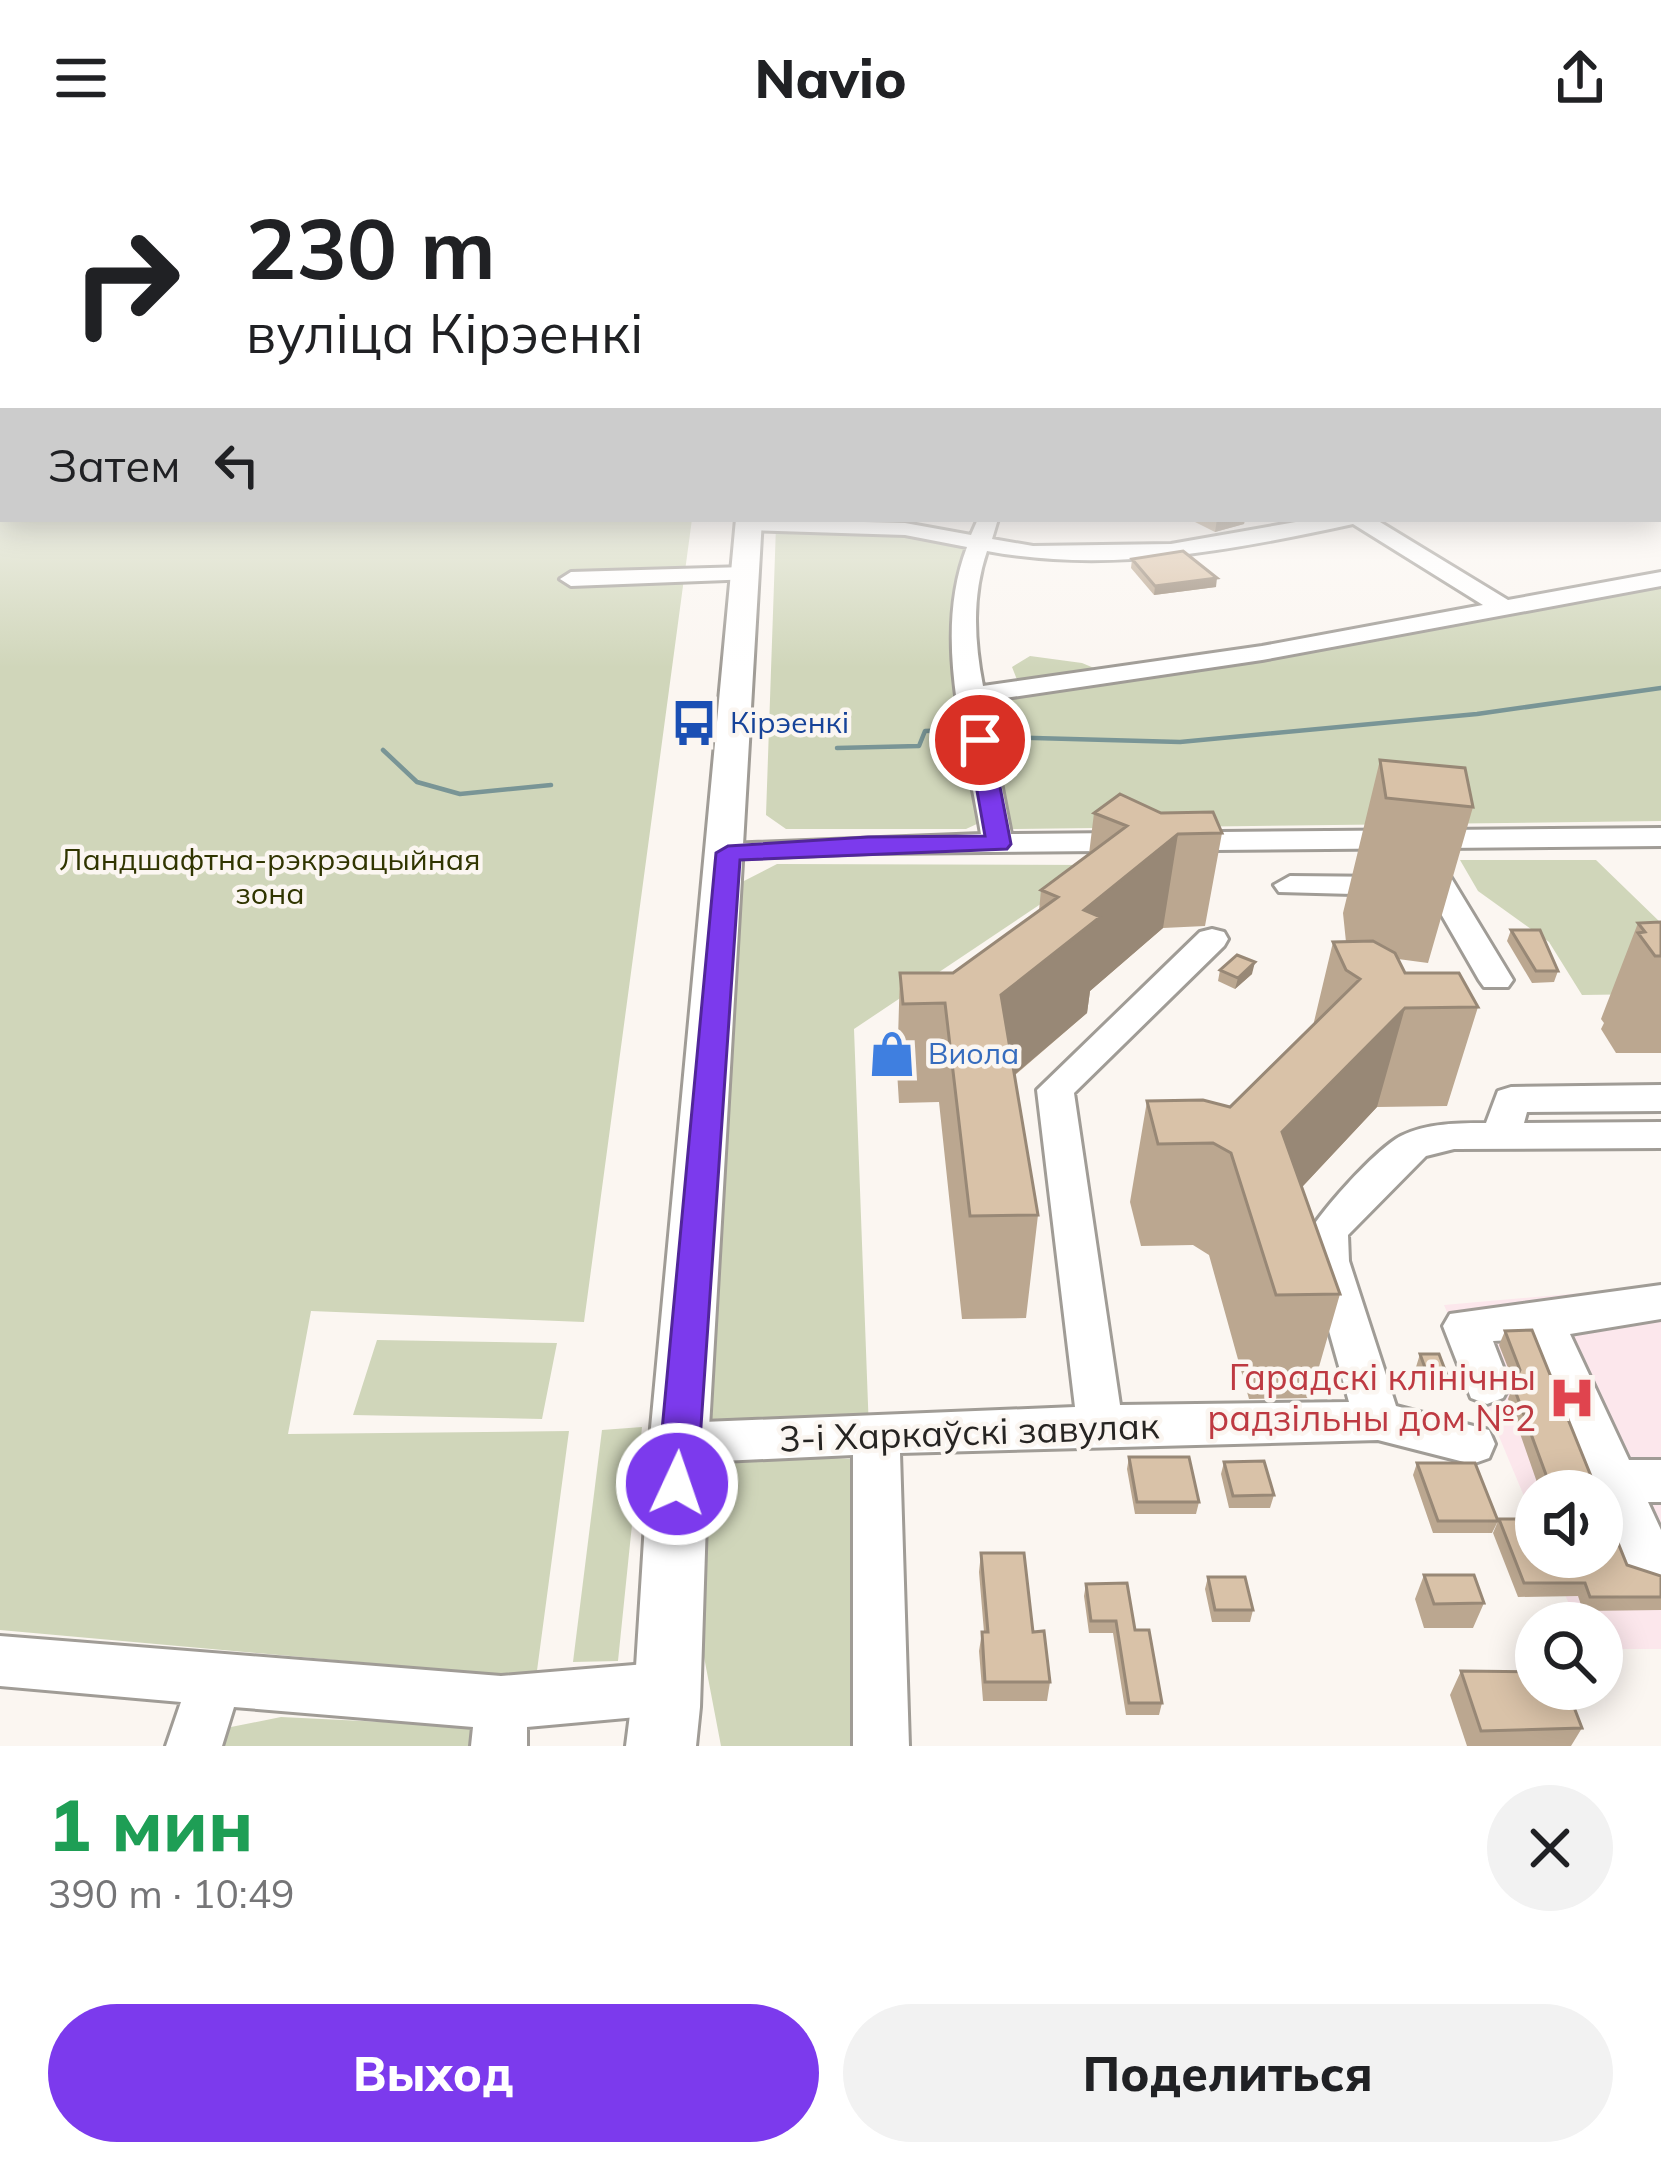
<!DOCTYPE html>
<html lang="ru">
<meta charset="utf-8">
<style>
body{margin:0;font-family:Mulish,sans-serif;background:#f2f2f2;color:#202124;height:100vh;display:flex;flex-direction:column;font-size:45px;white-space:nowrap}
*{box-sizing:border-box;margin:0}
p{font-size:39px;color:#757577}
.icon{flex:none;width:66px;height:66px;fill:none;stroke:currentColor;stroke-width:2;stroke-linecap:round;stroke-linejoin:round}
.map{position:relative;height:1590px;overflow:hidden}
.panel{display:flex;flex-direction:column;background:#fff;flex:1}
.panel>*{flex:none}
.guide{position:absolute;left:0px;top:0px;width:1662px;height:366px;box-shadow:0 6px 30px #0003;background:#fff;color:#202124;overflow:hidden}
.controls{position:absolute;left:1515px;top:1314px;display:grid;gap:24px}
.controls a{display:grid;place-items:center;width:108px;height:108px;border-radius:50%;background:#fff;box-shadow:0 6px 30px #0003;font-size:60px}
.pin{position:absolute;display:grid;place-items:center;width:102px;height:102px;color:#fff;margin:-51px;border:6px solid #fff;border-radius:50%;box-shadow:0 3px 12px #0007}
.me{position:absolute;width:132px;margin:-66px;rotate:3deg;stroke-linejoin:round;filter:drop-shadow(0 0 9px #0008)}
.turn{display:flex;align-items:center;gap:42px;height:252px;padding:0 48px;font-size:54px}
.turn .icon{width:156px;height:156px;stroke-width:2.5}
.turn b{display:block;font-size:84px;line-height:102px}
.then{display:flex;align-items:center;height:114px;padding:0 48px;background:#0003;gap:24px;font-size:45px}
.round{display:grid;place-items:center;flex:none;width:126px;height:126px;border-radius:63px;background:#f2f2f2}
.summary{display:flex;align-items:center;justify-content:space-between;height:204px;padding:0 48px}
h1{font-size:72px;font-weight:800;line-height:90px;color:#1e9e55}
.cta{display:flex;gap:24px;margin-top:auto;padding:24px 48px}
.cta a{flex:1;height:138px;border-radius:72px;background:#7c3aed;color:#fff;font-size:48px;font-weight:800;line-height:138px;text-align:center}
.cta a+a{background:#f2f2f2;color:#202124}
header{display:flex;justify-content:space-between;align-items:center;height:156px;padding:0 48px;background:#fff;font-size:54px;font-weight:800}
.map>svg:first-child{display:block}
.medical{fill:#fce7ec}
.green{fill:#d0d6ba}
.lines{fill:none;stroke-linecap:round;stroke-linejoin:round}
.stream{stroke:#799596;stroke-width:4.5}
.minor-casing{stroke:#a09c96;stroke-width:6}
.major-casing{stroke:#a09c96;stroke-width:6}
.minor{fill:#fff;fill-rule:evenodd}
.major{fill:#fff;fill-rule:evenodd}
.wall{fill:#bba790}
.shaded-wall{fill:#988876}
.building{fill:#d9c2a8;stroke:#988876;stroke-width:3}
.route{fill:#7c3aed;stroke:#51269a;stroke-width:3}
.labels{text-anchor:middle;stroke-width:9;stroke-linejoin:round;paint-order:stroke}
.transit-label{font-size:30px;fill:#164399;stroke:#fbf6f1;text-anchor:start}
.park-label{font-size:30px;fill:#303500;stroke:#fbf6f1}
.shop-label{font-size:30px;fill:#366cbe;stroke:#fbf6f1;text-anchor:start}
.near-health-label{font-size:36px;fill:#be3a42;stroke:#fbf6f1;text-anchor:end}
.near-street-label{font-size:36px;fill:#262422;stroke:#fbf6f1}
</style>
<header><svg class="icon" aria-label="menu" viewBox="0 0 24 24"><path d="M4 6h16M4 12h16M4 18h16"/></svg>Navio<svg class="icon" aria-label="share" viewBox="0 0 24 24"><path d="M12 15V3M7 8l5-5 5 5M5 13v7h14v-7"/></svg></header>
<div class="map">
<svg width="1661" height="1590" viewBox="0 0 1661 1590">
<rect width="100%" height="100%" fill="#fbf6f1"/>
<!-- medical -->
<path class="medical" d="M1661,1130V1493H1602V1467H1577L1549,1401H1602V1335H1536V1369L1444,1149Z"/>
<!-- green -->
<path class="green" d="M0,289L3,363H692L584,1166L311,1155L288,1278L569,1275L536,1522L0,1474Z
M776,370L853,371L956,386L965,393L962,401L968,407L959,486L979,667L966,673H786L766,659Z
M1661,431V665L1013,673L999,666L978,542L1021,534L1012,511L1030,500L1082,507L1118,522L1340,491Z
M1460,704H1596L1661,767L1650,838L1582,839L1549,786L1478,735Z
M777,708L1099,709L854,873L869,1275H742L711,1263L742,726Z
M377,1184L557,1187L542,1263L353,1259Z
M642,1271L618,1505L573,1506L602,1274Z
M747,1298L854,1303L865,1590H721L696,1459L707,1315L715,1306Z
M281,1561L485,1571L483,1590H213L231,1571Z"/>
<g class="lines">
<!-- stream -->
<path class="stream" d="M994,581L1180,586L1477,558L1661,532
M837,592L919,590L925,575L954,574
M383,594L417,626L460,638L551,629"/>
<defs>
<path id="minor" d="M744,363L905,367L971,379L978,363H998L992,383L1033,390L1171,388L1313,363H1375L1508,444L1661,416V430L1262,504L985,545L1011,678L1661,672V690L868,697L717,703L713,697L717,691L728,688L981,678C966,585 932,482 967,391L905,379L749,374L738,368ZM1353,368L1483,449L1262,490L983,530C974,484 972,439 987,395C1109,418 1234,394 1353,368Z
M745,411L753,413V423L571,430L560,423L571,416Z
M1424,693L1439,702L1513,824L1508,831H1484L1479,824L1409,702Z
M1290,720L1390,721L1406,730L1390,739L1279,736L1274,729Z
M1212,773L1224,776L1228,783L1224,790L1074,937L1120,1249L1349,1246L1304,1086C1315,1060 1376,993 1401,980C1426,967 1460,967 1486,967L1498,935L1511,931L1661,929V955L1527,956L1524,967L1661,966V992L1454,993L1426,1000L1348,1079L1349,1105L1396,1250L1489,1274L1495,1288L1489,1302L1472,1308L1378,1284L900,1297L909,1590H853V1299L679,1307L662,1301L656,1287L662,1273L679,1267L1075,1251L1037,934L1200,776Z
M1661,1129V1163L1570,1178L1629,1304H1661V1346H1648L1661,1374V1426L1651,1430L1633,1423L1602,1352V1335H1595L1529,1183L1493,1185L1510,1229L1503,1242L1487,1248L1471,1242L1443,1170L1450,1158Z
M0,1480L501,1520L670,1506L689,1514L697,1532L689,1550L670,1558L527,1571V1590H471L473,1571L234,1551L222,1590H166L181,1546L0,1530Z"/>
<path id="major" d="M736,363H762L709,1272L700,1551L696,1590H626L636,1511L651,1272Z"/>
</defs>
<!-- minor casing -->
<use href="#minor" class="minor-casing"/>
<!-- major casing -->
<use href="#major" class="major-casing"/>
<!-- minor -->
<use href="#minor" class="minor"/>
<!-- major -->
<use href="#major" class="major"/>
</g>
<!-- wall -->
<path class="wall" d="M1189,363H1245L1244,368L1215,376Z
M1132,403L1216,431L1154,439L1131,412Z
M1380,604L1473,651L1428,807L1398,803L1405,817L1478,851L1447,950L1377,951L1302,1031L1340,1138L1310,1242L1249,1243L1209,1099L1193,1089L1141,1090L1130,1046L1147,945L1230,951L1313,870L1333,786H1346L1343,757Z
M1094,657H1161L1222,677L1205,770L1163,772L1090,835L1087,857L1015,919L1038,1059L1026,1162L962,1163L939,946L899,947L897,915L900,817H953L1039,755L1041,734L1089,698Z
M1661,766V897H1616L1601,873L1604,867L1601,863L1638,767Z
M1511,774L1558,815L1554,826L1532,827L1507,785Z
M1220,814L1252,818L1235,833L1218,825Z
M1505,1175L1597,1335H1540L1508,1243L1514,1227L1499,1189Z
M1420,1198L1447,1219L1443,1231L1424,1232L1416,1211Z
M1129,1301L1199,1346L1196,1358H1135L1127,1313Z
M1224,1306L1274,1339L1270,1352H1229L1221,1318Z
M1417,1307L1498,1365L1492,1377H1433L1413,1319Z
M1499,1363L1661,1420V1454L1583,1455L1578,1440L1518,1441L1493,1377Z
M981,1397L1033,1476L1050,1526L1047,1545H983L979,1495L982,1476H984L979,1416Z
M1424,1419L1484,1447L1473,1472H1424L1415,1443Z
M1208,1421L1253,1454L1250,1466H1212L1205,1433Z
M1086,1428L1135,1474L1162,1547L1159,1559H1126L1113,1477H1089L1084,1440Z
M1461,1515L1582,1572L1571,1590H1467L1450,1539Z"/>
<!-- shaded-wall -->
<path class="shaded-wall" d="M1217,363H1245L1244,368L1215,376Z
M1217,422L1216,431L1154,439L1155,430Z
M1178,678L1163,772L1090,835L1087,857L993,937L1001,839L1084,754Z
M1255,806L1252,818L1235,833L1238,822Z
M1405,852L1377,951L1258,1078L1282,976Z"/>
<!-- building -->
<path class="building" d="M1183,395L1217,422L1155,430L1132,403Z
M1380,604L1465,612L1473,651L1386,642Z
M1120,638L1161,657L1213,656L1222,677L1178,678L1084,754L1100,761L1001,839L1038,1059L970,1060L945,847L903,848L900,817H953L1058,741L1041,734L1127,670L1094,657Z
M1661,766V800H1655L1638,777L1645,776L1638,767Z
M1511,774H1540L1558,815H1536Z
M1373,785L1395,797L1405,817H1459L1478,851L1405,852L1282,976L1340,1138L1276,1139L1231,997L1213,987L1158,988L1147,945L1203,944L1230,951L1360,823L1346,814L1333,786Z
M1237,799L1255,806L1238,822L1220,814Z
M1532,1174L1597,1335H1552L1513,1229L1520,1214L1505,1175Z
M1420,1198H1439L1447,1219L1428,1220Z
M1129,1301H1189L1199,1346H1137Z
M1264,1305L1274,1339L1233,1340L1224,1306Z
M1417,1307H1475L1498,1365H1438Z
M1602,1347L1627,1409L1661,1420V1441H1590L1585,1427H1524L1499,1363H1536V1401H1602Z
M981,1397H1024L1033,1476L1044,1475L1050,1526H985L982,1476H988Z
M1424,1419H1474L1484,1447L1434,1448Z
M1208,1421H1245L1253,1454H1215Z
M1127,1427L1135,1474H1149L1162,1547H1129L1116,1465H1091L1086,1428Z
M1461,1515L1536,1516V1533H1567L1582,1572L1481,1575Z"/>
<!-- sky -->
<linearGradient id="sky" x2="0" y2="1"><stop stop-color="#8abbdb"/><stop offset="0.56" stop-color="#fdfbf9"/><stop offset="1" stop-color="#fdfbf9" stop-opacity="0"/></linearGradient>
<rect width="1661" height="512" fill="url(#sky)"/>
<!-- route -->
<path class="route" d="M980,578L991,584L1011,688L1007,693L740,704L697,1328L691,1340L677,1345L663,1340L657,1328L716,697L728,690L868,681L985,680L968,584Z"/>
<!-- icons -->
<defs>
<symbol id="bus-bare" viewBox="-9 -9 18 18"><path d="M-5-6H5V4H4V6H2V4H-2V6H-4V4H-5ZM-3.5-4V0h7V-4ZM-3.5 1.2v1.5H-2V1.2ZM2 1.2v1.5H3.5V1.2Z" fill="#1a4fb4" stroke="#fbf6f1" stroke-width="2.5" paint-order="stroke"/></symbol>
<symbol id="shop-bare" viewBox="-9 -9 18 18"><path d="M-5-2.5h2.3a2.7 3.5 0 0 1 5.4 0H5L5.5 6h-11ZM-1.5-2.5h3a1.5 2.3 0 0 0-3 0Z" fill="#3f7fe0" stroke="#fbf6f1" stroke-width="2.5" paint-order="stroke"/></symbol>
<symbol id="hospital-bare" viewBox="-9 -9 18 18"><path d="M-5-5h3v3.5h4V-5h3V5h-3V1.5h-4V5h-3Z" fill="#e0444e" stroke="#fbf6f1" stroke-width="2.5" paint-order="stroke"/></symbol>
</defs>
<g fill-rule="evenodd">
<use href="#bus-bare" x="661" y="534" width="66" height="66"/>
<use href="#shop-bare" x="859" y="865" width="66" height="66"/>
<use href="#hospital-bare" x="1539" y="1209" width="66" height="66"/>
</g>
<g class="labels">
<!-- transit labels -->
<g class="transit-label">
<text x="730" y="577">Кірэенкі</text>
</g>
<!-- park labels -->
<g class="park-label">
<text x="270" y="714">Ландшафтна-рэкрэацыйная<tspan x="270" dy="34">зона</tspan></text>
</g>
<!-- shop labels -->
<g class="shop-label">
<text x="928" y="908">Виола</text>
</g>
<!-- near-health labels -->
<g class="near-health-label">
<text x="1536" y="1234">Гарадскі клінічны<tspan x="1536" dy="41">радзільны дом №2</tspan></text>
</g>
<!-- near-street labels -->
<g class="near-street-label">
<text transform="translate(969 1276) rotate(-2)" y="13">3-і Харкаўскі завулак</text>
</g>
</g>
</svg>
<div class="controls">
<a><svg class="icon" aria-label="sound" viewBox="0 0 24 24"><path d="M4 9h4l5-4v14l-5-4H4zM17 9q2 3 0 6"/></svg></a>
<a><svg class="icon" aria-label="search" viewBox="0 0 24 24"><circle cx="10" cy="10" r="6"/><path d="M15 15l6 6"/></svg></a>
</div>
<div class="pin" style="left:980px;top:584px;background:#d93025"><svg class="icon" aria-label="arrive" viewBox="0 0 24 24"><path d="M6 21V4h12l-3 4 3 4H6"/></svg></div>
<svg class="me" style="left:677px;top:1328px" viewBox="-20 -20 40 40"><circle r="17" fill="#7c3aed" stroke="#fff" stroke-width="3"/><path d="M0-11L8 9 0 5-8 9z" fill="#fff"/></svg>
<div class="guide">
<div class="turn"><svg class="icon" aria-label="right" viewBox="0 0 24 24"><path d="M7 20v-9h11M14 6l5 5-5 5"/></svg><div><b>230 m</b>вуліца Кірэенкі</div></div>
<div class="then">Затем<svg class="icon" aria-label="left" viewBox="0 0 24 24"><path d="M17 20v-9H6M10 6l-5 5 5 5"/></svg></div>
</div>
</div>
<section class="panel">
<div class="summary"><div><h1>1 мин</h1><p>390 m · 10:49</p></div><a class="round"><svg class="icon" aria-label="close" viewBox="0 0 24 24"><path d="M6 6l12 12M18 6L6 18"/></svg></a></div>
<div class="cta"><a>Выход</a><a>Поделиться</a></div>
</section>
